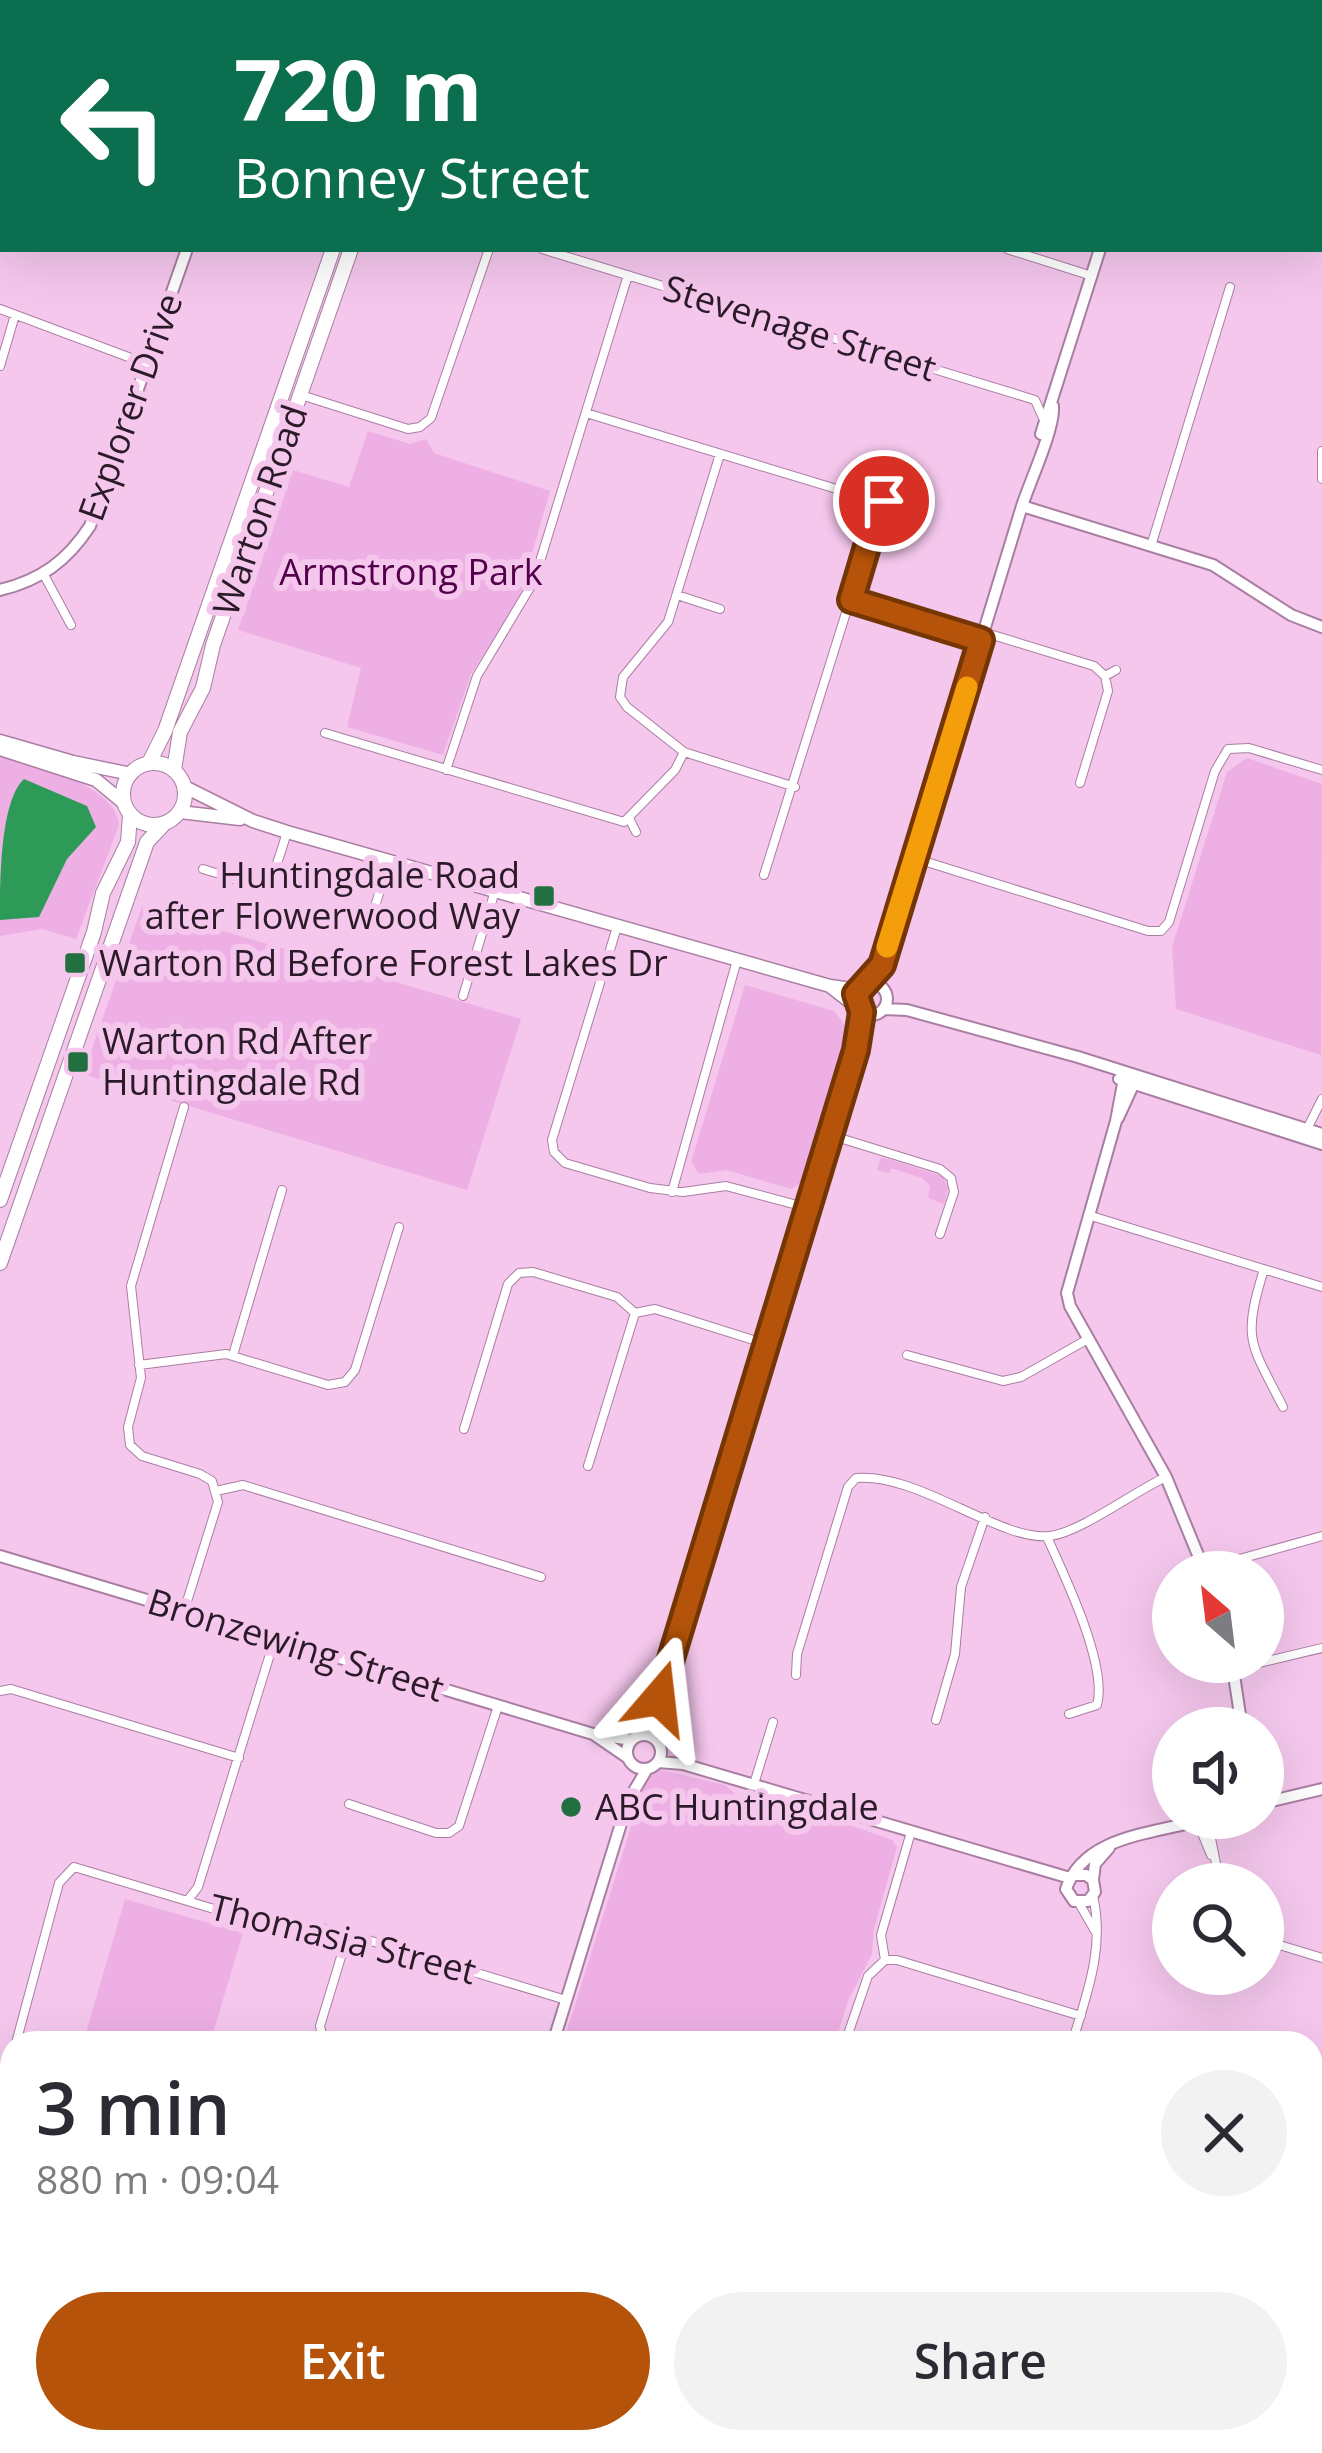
<!DOCTYPE html>
<meta charset="utf-8">
<style>
body{margin:0;font-family:"Open Sans",sans-serif;background:#f2f2f3;color:#2b2b33;height:100vh;display:flex;flex-direction:column;font-size:45px;white-space:nowrap}
*{box-sizing:border-box;margin:0}
p{font-size:39px;color:#7c7c81}
.icon{flex:none;width:66px;height:66px;fill:none;stroke:currentColor;stroke-width:2;stroke-linecap:round;stroke-linejoin:round}
.map{position:relative;flex:1;overflow:hidden}
.drawer{position:absolute;left:0px;top:2031px;width:1323px;height:423px;display:flex;flex-direction:column;background:#fff;border-radius:36px 36px 0 0;box-shadow:0 12px 48px #0002}
.drawer>*{flex:none}
.guide{position:absolute;left:0px;top:0px;width:1323px;height:252px;box-shadow:0 12px 48px #0002;background:#0b6e4f;color:#fff;overflow:hidden}
.needle{width:78px;rotate:332deg}
.fabs{position:absolute;left:1152px;top:1551px;display:grid;gap:24px}
.fabs a{display:grid;place-items:center;width:132px;height:132px;border-radius:50%;background:#fff;box-shadow:0 12px 48px #0002;font-size:60px}
.pin{position:absolute;display:grid;place-items:center;width:102px;height:102px;color:#fff;margin:-51px;border:6px solid #fff;border-radius:50%;box-shadow:0 3px 12px #0007}
.me{position:absolute;width:132px;margin:-66px;rotate:17deg;stroke-linejoin:round;filter:drop-shadow(0 0 9px #0008)}
.turn{display:flex;align-items:center;gap:42px;height:252px;padding:0 36px;font-size:54px}
.turn .icon{width:156px;height:156px;stroke-width:2.5}
.turn b{display:block;font-size:84px;line-height:102px}
.round{display:grid;place-items:center;flex:none;width:126px;height:126px;border-radius:63px;background:#f2f2f3}
.summary{display:flex;align-items:center;justify-content:space-between;height:204px;padding:0 36px}
h1{font-size:72px;font-weight:600;line-height:90px}
.button{display:flex;gap:24px;margin-top:auto;padding:24px 36px}
.button a{flex:1;height:138px;border-radius:72px;background:#b45309;color:#fff;font-size:48px;font-weight:600;line-height:138px;text-align:center}
.button a+a{background:#f2f2f3;color:#2b2b33}
.map>svg:first-child{display:block}
.green{fill:#eeafe4}
.water{fill:#2d9b57}
.lines{fill:none;stroke-linecap:round;stroke-linejoin:round}
.minor-casing{stroke:#a97ea2;stroke-width:10}
.tertiary-casing{stroke:#a97ea2;stroke-width:14}
.secondary-casing{stroke:#a97ea2;stroke-width:15}
.primary-casing{stroke:#a97ea2;stroke-width:16}
.minor{stroke:#fff;stroke-width:8}
.tertiary{stroke:#fff;stroke-width:10}
.secondary{stroke:#fff;stroke-width:12}
.primary{stroke:#fff;stroke-width:14}
.route-casing{stroke:#753606;stroke-width:30}
.route{stroke:#b45309;stroke-width:21}
.slow{stroke:#f59e0b;stroke-width:21}
.poi-dot{fill:#226f3f;stroke:#f5c7ed;stroke-width:4.5}
.labels{text-anchor:middle;stroke-width:12;stroke-linejoin:round;paint-order:stroke}
.street-label{font-size:36px;fill:#2b1a28;stroke:#f5c7ed}
.park-label{font-size:36px;fill:#52004c;stroke:#f5c7ed}
.poi-label{font-size:36px;fill:#2b1a28;stroke:#f5c7ed;text-anchor:start}
</style>
<div class="map">
<svg width="1322" height="2453" viewBox="0 0 1322 2453">
<rect width="100%" height="100%" fill="#f5c7ed"/>
<!-- green -->
<path class="green" d="M368,431L410,444L426,439L434,453L550,491L519,599L471,674L443,755L347,727L361,668L238,630L293,470L349,487Z
M0,755C34,766 116,784 119,825L76,939L42,929L0,936Z
M1247,758L1322,784L1321,1055L1176,1009L1172,947L1227,772Z
M142,907L521,1019L467,1190L83,1074Z
M745,985L834,1011L850,1032L806,1180L791,1189L727,1170L699,1174L691,1162Z
M881,1157L943,1176L948,1188L944,1204L928,1198L930,1186L922,1178L891,1168L889,1173L877,1170Z
M661,1770L725,1785L737,1795L807,1816L821,1815L892,1840L897,1847L874,1929L872,1954L848,2001L835,2043H563L643,1789L650,1776Z
M125,1899L243,1933L210,2043H83Z
M831,2442H958L954,2453H828Z"/>
<!-- water -->
<path class="water" d="M24,779L87,806L96,827L67,859L39,917L0,920C0,882 0,801 24,779Z"/>
<g class="lines">
<defs>
<path id="minor" d="M664,0L674,3
M1132,0L1141,3
M575,3L576,0
M0,24L3,25
M1320,45L1322,46
M1320,55L1322,56
M0,165L3,166
M542,249L1035,400L1044,420
M1007,249L1092,276
M0,309L147,364
M0,366L15,315
M301,395L408,429L420,427L431,418L489,249
M586,413L863,497L873,507L875,520L764,875
M1322,451V479
M720,454L668,622L623,677L620,697L627,707L684,752L795,787
M873,507L884,501
M1151,546L1230,287
M44,575L71,625
M677,595L720,609
M851,600L981,640
M983,632L1094,666L1105,676L1108,691L1080,783
M1105,676L1116,670
M325,733L624,822L675,770L684,752
M446,770L477,676L534,581L628,275
M630,820L636,832
M914,858L1148,931H1161L1169,922L1215,771L1228,749L1249,748L1322,770
M203,869C268,888 266,902 287,832
M372,916L389,861
M617,927L552,1140L554,1152L565,1163L650,1188L683,1192L726,1186L808,1208
M463,996L495,891
M1306,1131L1322,1099
M830,1135L940,1169L951,1178L954,1192L940,1234
M672,1192L737,960
M1088,1215L1322,1287
M1264,1269C1242,1341 1250,1342 1283,1407
M233,1355L282,1190
M907,1355L1003,1381L1021,1377L1088,1339
M139,1365L226,1354L328,1385L345,1382L355,1370L399,1227
M464,1429L508,1284L519,1273L533,1272L617,1297L635,1313L655,1309L766,1344
M588,1466L635,1313
M216,1491L243,1485L541,1577
M1047,1537C1064,1575 1108,1665 1097,1705L1069,1714
M1204,1569L1322,1536
M184,1611L218,1502L212,1481L200,1474L142,1456L130,1445L128,1427L141,1378L131,1286L184,1107
M1233,1669L1322,1648
M796,1675L797,1654L848,1487L856,1478C917,1472 1001,1542 1050,1536C1081,1532 1135,1491 1166,1477
M0,1691L11,1689L239,1758
M936,1720L955,1654L961,1587L985,1517
M754,1784L773,1722
M349,1804L436,1833H449L459,1826L498,1706
M1207,1818L1220,1884
M1197,1821L1211,1855
M188,1900L198,1887L275,1638
M1079,1903L1095,1931
M1263,1940L1322,1958
M885,1960L881,1935L911,1832
M16,2043L59,1883L74,1867L254,1921L308,1925L348,1934L566,2000
M324,2043L320,2026L348,1934
M845,2043L868,1976L885,1960H897L1081,2016
M1072,2043C1087,1994 1105,1947 1093,1896
M1311,2090L1322,2094
M0,2111L12,2057
M1311,2227L1322,2193
M1311,2382L1322,2385
M706,2442L711,2453
M9,2453L13,2442
M820,2453L823,2442
M959,2453L962,2442
M1091,2453L1095,2442
M1214,2453L1218,2442"/>
<path id="tertiary" d="M273,3L274,0
M1169,3L1170,0
M1184,3V0
M1041,434L1100,249
M1022,506L1213,565L1291,615L1322,627
M0,590C41,580 67,561 90,526L187,249
M855 999a16 16 0 1 1 32 0a16 16 0 1 1-32 0Z
M869,984L882,965L1022,506C1030,481 1055,428 1053,406
M884,1009L907,1010L1078,1057L1322,1134
M1125,1073L1116,1121L1067,1293L1070,1306L1166,1477L1205,1572
M1119,1079L1322,1144
M1118,1118L1135,1081
M0,1556L593,1734L632,1740
M1232,1662L1242,1728
M627 1752a17 17 0 1 1 34 0a17 17 0 1 1-34 0Z
M643,1735L659,1698L856,1050L862,1012
M596,1736L628,1758
M658,1762L683,1764L1070,1878
M1263,1803L1322,1789
M1074,1875H1086L1093,1880L1095,1892L1088,1901H1074L1066,1889C1085,1833 1159,1834 1207,1818
M1093,1880L1095,1864L1109,1848
M553,2043L628,1801L647,1769
M0,2369L12,2374
M241,2442L276,2453
M427,2453L430,2442"/>
<path id="secondary" d="M0,741L73,762L131,774
M0,749L96,780L124,803
M185,787L253,821L287,832L830,986L859,990
M180,812L240,819
M831,987L858,1008"/>
<path id="primary" d="M418,3L419,0
M437,3L438,0
M123 794a31 31 0 1 1 62 0a31 31 0 1 1-62 0Z
M149,763L165,731L333,249
M174,770L180,732L203,688L213,645L351,249
M0,1200L94,932L103,893L128,842L130,815
M0,1263L147,842L163,825"/>
</defs>
<!-- minor casing -->
<use href="#minor" class="minor-casing"/>
<!-- tertiary casing -->
<use href="#tertiary" class="tertiary-casing"/>
<!-- secondary casing -->
<use href="#secondary" class="secondary-casing"/>
<!-- primary casing -->
<use href="#primary" class="primary-casing"/>
<!-- minor -->
<use href="#minor" class="minor"/>
<!-- tertiary -->
<use href="#tertiary" class="tertiary"/>
<!-- secondary -->
<use href="#secondary" class="secondary"/>
<!-- primary -->
<use href="#primary" class="primary"/>
</g>
<g class="lines">
<defs>
<path id="route" d="M659,1698L856,1050L862,1012L856,994L882,965L981,640L851,600L875,520L873,507L884,501"/>
</defs>
<!-- route casing -->
<use href="#route" class="route-casing"/>
<!-- route -->
<use href="#route" class="route"/>
<!-- slow -->
<path class="slow" d="M887,947L967,687"/>
</g>
<!-- markers -->
<g class="poi-dot">
<rect x="532" y="884" width="24" height="24" rx="6"/>
<rect x="63" y="951" width="24" height="24" rx="6"/>
<rect x="66" y="1050" width="24" height="24" rx="6"/>
<circle cx="571" cy="1807" r="12"/>
</g>
<g class="labels">
<!-- street labels -->
<g class="street-label">
<text transform="translate(800 328) rotate(17)" y="13">Stevenage Street</text>
<text transform="translate(130 407) rotate(-70)" y="13">Explorer Drive</text>
<text transform="translate(260 510) rotate(-71)" y="13">Warton Road</text>
<text transform="translate(296 1645) rotate(17)" y="13">Bronzewing Street</text>
<text transform="translate(343 1939) rotate(14)" y="13">Thomasia Street</text>
</g>
<!-- park labels -->
<g class="park-label">
<text x="411" y="585">Armstrong Park</text>
</g>
<!-- poi labels -->
<g class="poi-label">
<text x="520" y="888" text-anchor="end">Huntingdale Road<tspan x="520" dy="41">after Flowerwood Way</tspan></text>
<text x="99" y="976">Warton Rd Before Forest Lakes Dr</text>
<text x="102" y="1054">Warton Rd After<tspan x="102" dy="41">Huntingdale Rd</tspan></text>
<text x="595" y="1820">ABC Huntingdale</text>
</g>
</g>
</svg>
<div class="fabs">
<a><svg class="needle" viewBox="-14 -14 28 28"><path d="M0-13l5 13h-10z" fill="#e53935"/><path d="M0 13l5-13h-10z" fill="#7c7c81"/></svg></a>
<a><svg class="icon" aria-label="sound" viewBox="0 0 24 24"><path d="M4 9h4l5-4v14l-5-4H4zM17 9q2 3 0 6"/></svg></a>
<a><svg class="icon" aria-label="search" viewBox="0 0 24 24"><circle cx="10" cy="10" r="6"/><path d="M15 15l6 6"/></svg></a>
</div>
<div class="pin" style="left:884px;top:501px;background:#d93025"><svg class="icon" aria-label="arrive" viewBox="0 0 24 24"><path d="M6 21V4h12l-3 4 3 4H6"/></svg></div>
<svg class="me" style="left:659px;top:1698px" viewBox="-20 -20 40 40"><path d="M0-17L14 15 0 8-14 15z" fill="#b45309" stroke="#fff" stroke-width="4"/></svg>
<div class="guide">
<div class="turn"><svg class="icon" aria-label="left" viewBox="0 0 24 24"><path d="M17 20v-9H6M10 6l-5 5 5 5"/></svg><div><b>720 m</b>Bonney Street</div></div>
</div>
<section class="drawer">
<div class="summary"><div><h1>3 min</h1><p>880 m · 09:04</p></div><a class="round"><svg class="icon" aria-label="close" viewBox="0 0 24 24"><path d="M6 6l12 12M18 6L6 18"/></svg></a></div>
<div class="button"><a>Exit</a><a>Share</a></div>
</section>
</div>
